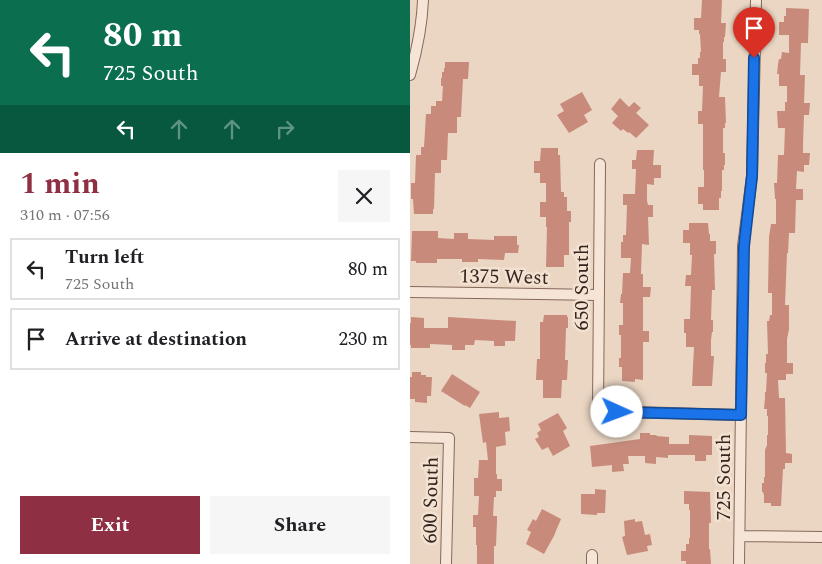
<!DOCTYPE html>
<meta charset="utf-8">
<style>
body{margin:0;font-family:Spectral,serif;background:#f6f6f6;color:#202124;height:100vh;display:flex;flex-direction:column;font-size:19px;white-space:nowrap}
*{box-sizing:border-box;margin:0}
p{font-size:16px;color:#757577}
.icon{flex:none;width:28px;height:28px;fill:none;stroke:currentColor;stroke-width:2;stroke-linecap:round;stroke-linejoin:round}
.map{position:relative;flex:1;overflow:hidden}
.sheet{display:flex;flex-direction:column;background:#fff;width:410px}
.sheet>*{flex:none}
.banner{background:#0b6e4f;color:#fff;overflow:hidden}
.pin{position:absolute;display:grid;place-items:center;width:42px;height:42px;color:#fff;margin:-51px -21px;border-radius:50% 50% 50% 0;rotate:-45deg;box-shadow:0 0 5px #0007}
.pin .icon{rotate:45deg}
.me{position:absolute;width:55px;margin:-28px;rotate:92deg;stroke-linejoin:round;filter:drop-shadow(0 0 4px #0008)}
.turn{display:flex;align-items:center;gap:18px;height:105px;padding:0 20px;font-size:22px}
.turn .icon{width:65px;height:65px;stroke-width:2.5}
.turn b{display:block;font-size:35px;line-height:42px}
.lanes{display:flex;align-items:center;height:48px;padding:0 20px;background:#0003;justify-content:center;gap:25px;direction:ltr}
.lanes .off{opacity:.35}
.round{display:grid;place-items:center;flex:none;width:52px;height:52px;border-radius:0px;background:#f6f6f6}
.overview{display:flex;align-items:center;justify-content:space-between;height:85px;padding:0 20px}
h1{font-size:30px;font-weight:700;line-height:38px;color:#8f2f44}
.primary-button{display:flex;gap:10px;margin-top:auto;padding:10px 20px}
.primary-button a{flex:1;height:58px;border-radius:0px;background:#8f2f44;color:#fff;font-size:20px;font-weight:700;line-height:58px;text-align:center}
.primary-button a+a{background:#f6f6f6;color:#202124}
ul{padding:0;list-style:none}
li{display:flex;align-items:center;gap:15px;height:62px;margin:0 10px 8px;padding:0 10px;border:2px solid #e0e0e0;border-radius:0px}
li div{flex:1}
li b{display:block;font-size:19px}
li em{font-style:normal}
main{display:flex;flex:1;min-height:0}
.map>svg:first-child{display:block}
.building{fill:#c78a7b}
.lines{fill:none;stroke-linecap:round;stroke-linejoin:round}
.street-casing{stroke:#84685b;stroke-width:12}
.street{stroke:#f6e5d6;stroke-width:10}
.route-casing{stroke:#114b97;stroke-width:12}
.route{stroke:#1a73e8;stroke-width:9}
.labels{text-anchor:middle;stroke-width:5;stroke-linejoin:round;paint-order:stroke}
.street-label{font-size:20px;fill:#35241e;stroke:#f3e2d2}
</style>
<main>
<section class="sheet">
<div class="banner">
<div class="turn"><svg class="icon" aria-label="left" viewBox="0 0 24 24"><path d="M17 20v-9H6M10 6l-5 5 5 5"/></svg><div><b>80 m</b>725 South</div></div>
<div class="lanes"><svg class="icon" aria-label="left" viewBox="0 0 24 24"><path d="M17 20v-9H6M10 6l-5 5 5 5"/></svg><svg class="icon off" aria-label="ahead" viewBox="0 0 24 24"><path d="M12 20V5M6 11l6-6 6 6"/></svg><svg class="icon off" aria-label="ahead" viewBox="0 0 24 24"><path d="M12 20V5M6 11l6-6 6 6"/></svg><svg class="icon off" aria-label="right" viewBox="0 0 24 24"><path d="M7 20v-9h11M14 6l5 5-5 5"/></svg></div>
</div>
<div class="overview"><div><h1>1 min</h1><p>310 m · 07:56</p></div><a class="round"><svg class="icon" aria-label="close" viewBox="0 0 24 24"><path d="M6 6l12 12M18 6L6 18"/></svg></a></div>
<ul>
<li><svg class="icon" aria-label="left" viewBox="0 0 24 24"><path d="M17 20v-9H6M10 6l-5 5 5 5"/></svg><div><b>Turn left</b><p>725 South</p></div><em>80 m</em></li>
<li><svg class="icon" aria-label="arrive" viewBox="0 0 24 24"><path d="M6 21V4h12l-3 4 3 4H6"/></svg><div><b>Arrive at destination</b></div><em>230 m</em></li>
</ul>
<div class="primary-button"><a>Exit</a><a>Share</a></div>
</section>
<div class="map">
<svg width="412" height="564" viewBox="0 0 412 564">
<rect width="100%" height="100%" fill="#ebd6c3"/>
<!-- building -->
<path class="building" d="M292,0H312L311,23H316L315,37H314V42H313V59H316V72H311L309,97H315L316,123H315V128H313V153H315V165H314V170H312V191H311V198H309V210H293V204H288V187H294V170H293V124H288V111H292L293,86H289V75H282V64H288V58H290V52H291L290,34H289V30H284V18H291Z
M376,8L399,9L398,43H391L390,75H395L394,103H400L399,115H394L393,144V153H400L399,165H394V172L387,171L386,189H393V200H386L385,233H379L378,253H377L375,305H379V329L377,339V363H383V374H376V380H368L369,398H375L376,453L382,454V463H375V469H373L371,506H361V503H354V495L353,492H352V483H354V477H355V450L357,445V435H358V416H357V409H354L355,398V392H356L357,373H355V363H356V354H358L357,321H359L360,315H362V293H358L359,237L361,224H366V199H365L364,183H367L368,155H374L375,128H368L367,111H375V102H377V86H369V74H367L368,64L369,59H371L372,52L379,53V35H369V22H374V16H376Z
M35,62H59L58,79H53L51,117H47V133H38L37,160H31V173H25L24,209H23V214H4L3,199H1V183H5L6,155H11V147H14L16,114H21V106H26V101H32L33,86H31V78H32V72H34V68H35Z
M172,92L182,110L174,115L178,122L159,133L147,115L154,111L150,104Z
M210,98L219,107L224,102L231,108L226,113L239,125L226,138L219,132L218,133L213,129L211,131L202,123L208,116L201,109Z
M131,148H148V155H150L151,192H154V197H157V211H161V222H159V255H154V267H136L137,227H136V217H130V202H136V183H130V173H124V161H130Z
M227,150H244L243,165H251V178H244V185L237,184V201L238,205H243V217H238L239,245L232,244L231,274H233V287H241L240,297H233V331H239V342H233V380L225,379V382L212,381V367H209V358H211V335H209V325H213V303H210L211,294H212L213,273H220L221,258H211V242H213V235H216L217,205H213V194H225L226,169H222V160H226Z
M279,223H298L299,234H300V241H306V254H304L305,290H302L301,320H303V332H302L301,340V356H304L302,386H282L284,347H276V333H274V319H280L281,286H275L276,275H281L282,255H280V243H273V230H279Z
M2,231H28V238L44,239V233H58V239L84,240V236H107V245H109L108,253H95L94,260L68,259V262H52V259H27V263H6V261H1Z
M134,315H157V317H158V328H156L155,360H158L157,380H152L151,398H133V380H126L127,359H130V322H133Z
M1,317L14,318V328H38V317L106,321L105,341H95V346H84V341L65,340L64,345H55V350H42V345L20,344V348H1V345H0V323H1Z
M2,372H11V375H16V377H22L21,396H17V403L5,402V399H0V377H2Z
M42,374L70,392L60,408L55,405V406L31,391Z
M89,412V418L99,417L100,431L95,432L96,445L86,447V474H87V479H92V491H86V497H84L83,516H87V521L86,546H84V564H67V545H66V527H63V515H68L69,496H64V478H68L69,460H78L76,442L73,443L69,414Z
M148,413L157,428L153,431L160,446L143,456L138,447L132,450L125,439L129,437L127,433L131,430L128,424Z
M230,433H240V435H247L246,436L259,437V444H279V435L302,436V455H296V461H285V455H258V458L246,457V464L235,463V456H218L219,464H213L214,471L202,472V465L182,467L180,446L230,439Z
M185,489L196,490L195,513H187V515L171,514V494H185Z
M274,491L300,492L301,523H299V549H300L301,564H276V561H271V551H276V544H279V538H280V510H279V504H274Z
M132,509L151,519L145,533V534L134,554L116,544L121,532L117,530L123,519L126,521Z
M225,519V522L232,521L235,535L240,534L242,545L237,546L238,551L217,555L212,537L215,536L214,521Z"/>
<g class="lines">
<defs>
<path id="street" d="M0,75C7,50 12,26 13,0
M190,164L188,411L331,415
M0,292L188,295
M0,437L39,438L36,564
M330,536L412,537
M182,564V555
M329,564L333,246L342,176L346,0"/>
</defs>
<!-- street casing -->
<use href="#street" class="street-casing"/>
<!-- street -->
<use href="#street" class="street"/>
</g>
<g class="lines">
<defs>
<path id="route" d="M207,412L331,415L334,246L342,176L344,58"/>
</defs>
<!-- route casing -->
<use href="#route" class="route-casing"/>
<!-- route -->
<use href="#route" class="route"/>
</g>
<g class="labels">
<!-- street labels -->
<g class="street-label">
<text transform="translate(94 276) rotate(1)" y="7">1375 West</text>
<text transform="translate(171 287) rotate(-90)" y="7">650 South</text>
<text transform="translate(313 477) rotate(-90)" y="7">725 South</text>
<text transform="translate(20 500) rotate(-89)" y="7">600 South</text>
</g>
</g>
</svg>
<div class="pin" style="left:344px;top:58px;background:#d93025"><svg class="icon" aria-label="arrive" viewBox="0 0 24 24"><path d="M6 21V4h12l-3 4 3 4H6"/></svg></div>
<svg class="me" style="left:207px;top:412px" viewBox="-20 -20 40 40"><circle r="19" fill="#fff"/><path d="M0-13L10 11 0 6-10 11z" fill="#1a73e8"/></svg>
</div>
</main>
